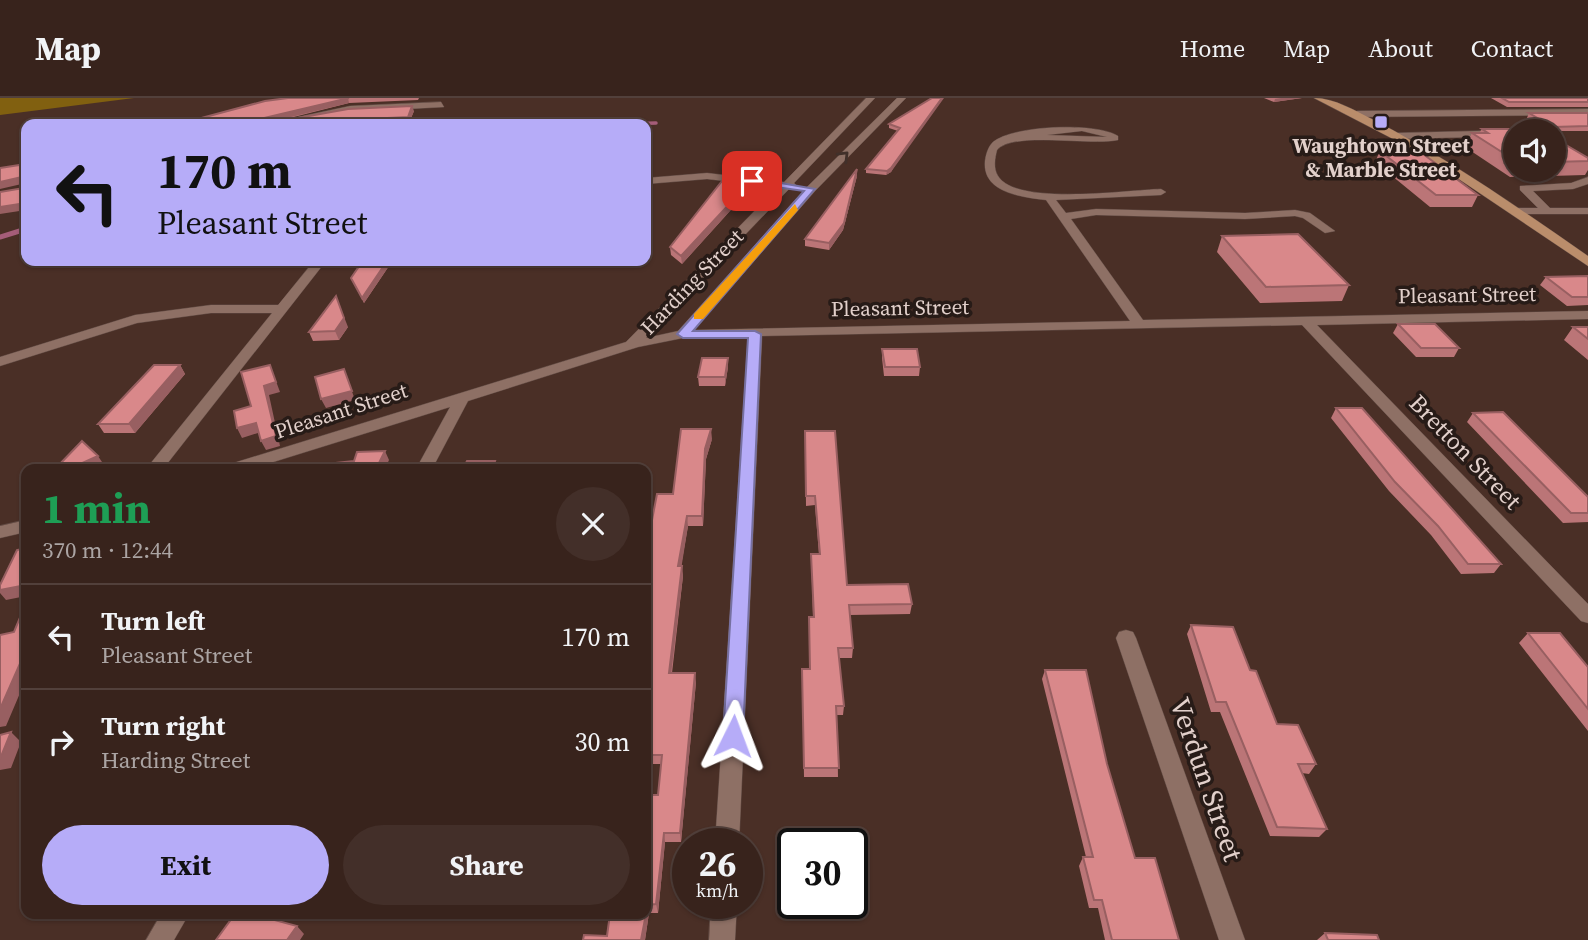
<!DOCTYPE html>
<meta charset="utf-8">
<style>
body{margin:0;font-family:"Source Serif 4",serif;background:#432f29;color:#f1f3f6;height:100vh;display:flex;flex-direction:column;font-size:26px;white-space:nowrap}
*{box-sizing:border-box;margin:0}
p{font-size:23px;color:#aba4a3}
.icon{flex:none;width:38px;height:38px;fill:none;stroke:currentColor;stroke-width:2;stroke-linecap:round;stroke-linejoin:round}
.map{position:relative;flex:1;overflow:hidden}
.drawer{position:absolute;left:21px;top:366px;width:630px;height:455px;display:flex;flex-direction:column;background:#38231c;border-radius:14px;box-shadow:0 2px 5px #0004,0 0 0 2px #52403b}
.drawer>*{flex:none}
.banner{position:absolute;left:21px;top:21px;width:630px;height:147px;border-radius:14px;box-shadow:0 2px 5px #0004,0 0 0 2px #52403b;background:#b6acf8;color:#111;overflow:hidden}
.buttons{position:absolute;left:1503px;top:21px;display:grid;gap:14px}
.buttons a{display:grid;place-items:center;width:63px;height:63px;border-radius:50%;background:#38231c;box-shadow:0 2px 5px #0004,0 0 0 2px #52403b;font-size:35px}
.speed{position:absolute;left:672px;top:730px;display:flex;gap:14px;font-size:35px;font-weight:700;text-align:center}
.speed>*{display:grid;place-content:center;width:91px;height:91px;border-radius:50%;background:#38231c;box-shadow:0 2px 5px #0004,0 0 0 2px #52403b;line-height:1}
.speed small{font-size:18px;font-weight:400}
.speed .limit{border:4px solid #111;border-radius:10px;background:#fff;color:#111}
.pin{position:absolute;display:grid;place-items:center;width:60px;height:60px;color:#fff;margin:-30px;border-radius:14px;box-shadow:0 4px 10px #0006}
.me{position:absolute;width:77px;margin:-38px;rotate:3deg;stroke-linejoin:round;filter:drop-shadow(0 0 5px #0008)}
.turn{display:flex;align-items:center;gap:24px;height:147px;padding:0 21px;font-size:32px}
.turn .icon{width:91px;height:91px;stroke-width:2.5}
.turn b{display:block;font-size:49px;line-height:60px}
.round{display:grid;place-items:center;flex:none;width:74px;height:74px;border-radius:37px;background:#432f29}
.summary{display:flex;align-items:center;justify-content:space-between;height:119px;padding:0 21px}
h1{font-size:42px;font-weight:700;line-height:52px;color:#1e9e55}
.primary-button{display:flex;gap:14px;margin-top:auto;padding:14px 21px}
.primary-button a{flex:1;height:80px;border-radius:42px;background:#b6acf8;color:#111;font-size:28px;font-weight:700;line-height:80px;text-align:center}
.primary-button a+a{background:#432f29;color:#f1f3f6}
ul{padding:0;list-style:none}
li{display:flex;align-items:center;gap:21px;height:105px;padding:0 21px;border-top:2px solid #52403b}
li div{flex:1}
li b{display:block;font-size:26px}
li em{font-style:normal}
header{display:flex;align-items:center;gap:42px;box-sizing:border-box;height:98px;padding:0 35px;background:#38231c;border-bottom:2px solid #52403b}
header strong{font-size:33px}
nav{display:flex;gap:38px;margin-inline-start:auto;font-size:24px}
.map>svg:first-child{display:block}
.forest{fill:#816010}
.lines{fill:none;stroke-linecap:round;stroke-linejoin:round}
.stream-far1{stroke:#a55d79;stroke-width:3.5}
.stream{stroke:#a55d79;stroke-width:5}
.minor-casing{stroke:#614b44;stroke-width:1}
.major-casing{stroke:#614b44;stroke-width:1}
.minor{fill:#8e7065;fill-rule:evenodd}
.major{fill:#ba8d6b;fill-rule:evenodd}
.wall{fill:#bb7577}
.shaded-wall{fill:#985f61}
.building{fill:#d9888a;stroke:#985f61;stroke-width:2}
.oneway{stroke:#41302a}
.route{fill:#b6acf8;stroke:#7670a1;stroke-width:2}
.slow{fill:#f59e0b}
.poi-dot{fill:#b6acf8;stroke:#271b17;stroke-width:2.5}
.labels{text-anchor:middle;stroke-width:7;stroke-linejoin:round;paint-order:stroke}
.far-poi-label{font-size:21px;font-weight:bold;fill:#e2d0cb;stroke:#271b17}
.far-street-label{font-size:21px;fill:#e2d0cb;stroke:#271b17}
.street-label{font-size:24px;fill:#e2d0cb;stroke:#271b17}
.near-street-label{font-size:28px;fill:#e2d0cb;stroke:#271b17}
</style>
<header>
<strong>Map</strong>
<nav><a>Home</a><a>Map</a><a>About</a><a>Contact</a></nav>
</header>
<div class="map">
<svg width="1588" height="842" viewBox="0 0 1588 842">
<rect width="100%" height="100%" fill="#4a2f26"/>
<!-- forest -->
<path class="forest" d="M0,0H134L0,17Z"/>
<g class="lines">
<!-- stream-far1 -->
<path class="stream-far1" d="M625,26L656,25"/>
<!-- stream -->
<path class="stream" d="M0,139L26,131"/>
<defs>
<path id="minor" d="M866,0H875L794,85L797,88L796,90L789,91L646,240L678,233L807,89L897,0H906L815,93L694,232L1130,223L1046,102C1022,99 982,95 985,63C986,56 988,49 993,44C1013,27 1097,24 1118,38V42C1089,48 1013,33 997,52C995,60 993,70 998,78C1016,108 1128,92 1161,91L1166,94L1161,97L1056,102L1066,115L1096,111L1245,115L1295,112L1310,115L1335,133L1325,135L1303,120L1295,118L1245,121L1096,117L1071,121L1143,222L1588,213V221L1317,227L1588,506V525L1581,523L1302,227L762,238L739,746H715L748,239L683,240L638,249L468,303L432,371H416L450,309L251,371H225L227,367L626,244L778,89L707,81L646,86V80L707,75L784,84ZM1082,33L1107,39L1047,37Z
M441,4L444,9L350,14L283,26H265L350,8Z
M1588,11V17L1357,19L1353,16L1357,13Z
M1516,32L1519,33H1516V38L1396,41L1391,38L1396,35Z
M1588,79V86L1573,91L1533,93L1550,110H1588V116H1514L1509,113L1514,110H1538L1520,92V88L1571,85Z
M314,163H326L163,371H146L272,215H211L137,225L0,268V259L135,217L211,207H278Z
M26,422V434L0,440V428Z
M1126,532L1133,534L1136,540L1245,842H1219L1116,540L1119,534Z
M711,805H737L735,842H709Z
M161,816H189L174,842H146Z"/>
<path id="major" d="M1314,0C1335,0 1355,13 1374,22C1449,61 1519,110 1588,158V168L1420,55Z"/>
</defs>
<!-- minor casing -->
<use href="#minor" class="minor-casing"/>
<!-- major casing -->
<use href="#major" class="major-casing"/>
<!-- minor -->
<use href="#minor" class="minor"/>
<!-- major -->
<use href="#major" class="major"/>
</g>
<!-- wall -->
<path class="wall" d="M288,0H419L418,2L349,5L278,23L414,13L409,25L373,26H181Z
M932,0L891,74L886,77L866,75V71L898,33L889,30V26Z
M1264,0H1302L1274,4Z
M1491,0H1588V9H1507Z
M1529,15H1588V33H1550L1527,20Z
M1482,31L1516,33V72H1554V40L1588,60V72L1585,77L1510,79L1465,49L1472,35H1479Z
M1380,53L1478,97L1472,109H1430L1375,64Z
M857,78L843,132L829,152L805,148V141Z
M748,93L682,166L671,157L670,149Z
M1222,138L1349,187L1342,203L1260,205L1217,154Z
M360,163H416L391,165L364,205L351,180L360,166Z
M1588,178V207L1567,208L1540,187L1546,179Z
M1398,226L1459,250L1454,259H1416L1393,235Z
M348,229L339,242L313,243L309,234Z
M1573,229H1588V262L1564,242Z
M882,251L920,269L919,278H884L882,260Z
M180,267L185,276L135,335H104L98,326Z
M728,269L725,288H699L698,279Z
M1336,310L1501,466L1494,475L1461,476L1431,437L1389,393L1331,320Z
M1473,315L1588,399V424L1563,425L1467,324Z
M805,333L847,487L912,506L910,516L850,517L853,550L852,560H839L844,608L843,617H837L838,679H804L802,571H809L813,519L811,456H819L815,407L806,408Z
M712,341L706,361L703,428H688L681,468L683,478L672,575L696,584L681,744H665L658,815H649L645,842H583L607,838L658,697L661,666H646V453L673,396Z
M1191,527L1250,572L1277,626L1316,666L1309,676L1302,675L1327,731L1319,739L1270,738L1220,614H1211L1187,536Z
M1528,535L1588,569V633L1519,545Z
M1045,572L1107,666L1135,760L1179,842H1105L1098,810H1089L1079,768L1083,759H1086L1042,581Z
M1325,835L1379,842H1317Z"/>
<!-- shaded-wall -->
<path class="shaded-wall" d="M348,0L349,5L262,26L260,21Z
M942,0H944L891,74L886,77L887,73Z
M1281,0H1302L1274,4L1275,1Z
M412,8L414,13L409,25L408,19Z
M347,22L349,26H322Z
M857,71V78L843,132L829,152V145Z
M22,79L26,85L0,91V84Z
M748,86V93L682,166L681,158Z
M26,105V112L0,116V109Z
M387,163H390L391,165L364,205L362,200Z
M339,206L348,229L339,242L335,233Z
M728,260V269L725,288V279Z
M180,267L185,276L135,335L129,326Z
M270,267L280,294L269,297L280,348L266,352L261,343L264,288Z
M344,271L355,302L326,310L321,301Z
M256,325L261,334L242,340L237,330Z
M711,331L712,341L706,361L703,428L702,418L705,351Z
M385,353L389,362L385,371H376Z
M98,358L104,367L97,371H69Z
M495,363L498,371H492Z
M687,418L688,428L680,478L678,468Z
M682,468L683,478L670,585L669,575Z
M26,487V498L6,502L0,495V492Z
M26,552V581L6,628L0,629V611Z
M695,575L696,584L681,744L680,735Z
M11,634L21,644L11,670L0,672V661Z
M664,735L665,744L658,815L656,806Z
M647,807L649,815L645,842H641Z
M297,828L304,836L300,842H287Z"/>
<!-- building -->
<path class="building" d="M288,0H349L260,21L281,23L348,11L412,8L408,19L347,22L322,26H181L194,22L265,3Z
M932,0H942L891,70L887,73L866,71L900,30L889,26Z
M1502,0H1588V4H1509Z
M1529,15H1588V28L1553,29Z
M1482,31H1539L1543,33H1516V63L1472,35H1488Z
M1554,40L1588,60V63L1554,64Z
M1380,53H1419L1478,97H1436Z
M26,66V105L0,109V94L24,90L22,79L0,84V70Z
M857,71L844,125L829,145L805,141Z
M722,83L748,86L681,158L670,149Z
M1298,136L1349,187L1266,189L1222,138Z
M360,163H387L362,200L351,180L362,164H359Z
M1588,178V199H1572L1546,179Z
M336,198L344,220L335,233L309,234Z
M1398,226H1435L1459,250H1421Z
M1573,229H1588V241Z
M882,251H917L920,269H885Z
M702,260H728L725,279H698Z
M154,267H180L129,326H98Z
M270,267L276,284L264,288L276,338L261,343L256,325L237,330L234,313L251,308L241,274Z
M344,271L352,293L321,301L315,279Z
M1336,310H1362L1501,466H1468L1438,428L1395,384Z
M1503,314L1588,399V415H1571L1473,315Z
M681,331H711L705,351L702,418H687L678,468H682L669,575H695L680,735H664L656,806L647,807L646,814V697H658L662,657H646V506L648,495H646V453L657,396H673Z
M805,333H835L847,487L908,486L912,506L849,507L853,550H838L844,608H836L839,670H804L802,571H810L809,519H814L811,456H820L815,398H806Z
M82,343L98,358L69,371H55Z
M385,353L376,371H307L308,368L354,363L357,354Z
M467,363H495L492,371H463Z
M26,450V487L0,492V487L17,452Z
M24,510H26V552L0,611V537L14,534Z
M1191,527L1233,529L1250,572L1256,573L1277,626L1298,627L1316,666H1298L1327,731L1277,729L1226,604H1216Z
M1528,535H1560L1588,569V611Z
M1045,572H1086L1107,666L1135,760H1155L1179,842H1112L1102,802H1094L1083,759H1093Z
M11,634L0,661V637Z
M235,816H252L297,828L287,842H216Z
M610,816H646L641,842H583L584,837L607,838Z
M1325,835L1377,837L1379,842H1328Z"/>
<!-- one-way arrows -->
<defs><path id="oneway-chevron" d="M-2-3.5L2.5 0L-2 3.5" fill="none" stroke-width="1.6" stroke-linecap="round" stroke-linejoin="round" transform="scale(1.75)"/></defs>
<use class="oneway" href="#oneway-chevron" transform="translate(844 58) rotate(-45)"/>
<!-- route -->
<path class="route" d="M752,80L815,91L693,233H755L761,236L743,638L740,644L733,647L726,644L723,638L748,240H683L677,236L804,93L749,85Z"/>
<!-- slow -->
<path class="slow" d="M795,106L798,112L703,221H694V216Z"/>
<!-- markers -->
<rect class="poi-dot" x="1374" y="17" width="14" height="14" rx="3.5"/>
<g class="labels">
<!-- far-poi labels -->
<g class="far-poi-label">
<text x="1381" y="55">Waughtown Street<tspan x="1381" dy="24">&amp; Marble Street</tspan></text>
</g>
<!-- far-street labels -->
<g class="far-street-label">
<text transform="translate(692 184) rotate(-46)" y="7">Harding Street</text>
<text transform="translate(1467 197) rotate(-1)" y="7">Pleasant Street</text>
<text transform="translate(900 210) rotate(-1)" y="7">Pleasant Street</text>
<text transform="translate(341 313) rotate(-18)" y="7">Pleasant Street</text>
</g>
<!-- street labels -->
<g class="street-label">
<text transform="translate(1465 354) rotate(46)" y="8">Bretton Street</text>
</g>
<!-- near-street labels -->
<g class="near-street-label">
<text transform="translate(1207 681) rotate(71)" y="10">Verdun Street</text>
</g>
</g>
</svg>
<div class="buttons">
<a><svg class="icon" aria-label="sound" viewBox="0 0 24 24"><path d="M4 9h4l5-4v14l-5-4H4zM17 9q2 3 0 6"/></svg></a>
</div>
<div class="speed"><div>26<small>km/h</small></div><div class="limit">30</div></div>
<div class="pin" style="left:752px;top:83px;background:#d93025"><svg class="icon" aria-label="arrive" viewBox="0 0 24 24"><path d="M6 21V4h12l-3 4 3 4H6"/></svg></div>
<svg class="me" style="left:733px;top:638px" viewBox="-20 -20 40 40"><path d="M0-17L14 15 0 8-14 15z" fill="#b6acf8" stroke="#fff" stroke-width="4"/></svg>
<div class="banner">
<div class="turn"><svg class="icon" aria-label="left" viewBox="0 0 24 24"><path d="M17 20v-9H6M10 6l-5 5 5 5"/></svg><div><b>170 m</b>Pleasant Street</div></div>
</div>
<section class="drawer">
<div class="summary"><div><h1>1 min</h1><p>370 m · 12:44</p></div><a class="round"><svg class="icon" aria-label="close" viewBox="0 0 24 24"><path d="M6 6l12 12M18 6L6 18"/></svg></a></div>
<ul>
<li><svg class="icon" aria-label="left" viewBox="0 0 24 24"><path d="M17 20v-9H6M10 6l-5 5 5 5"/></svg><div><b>Turn left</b><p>Pleasant Street</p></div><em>170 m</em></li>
<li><svg class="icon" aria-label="right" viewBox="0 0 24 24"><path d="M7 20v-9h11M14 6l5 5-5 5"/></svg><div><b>Turn right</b><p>Harding Street</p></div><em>30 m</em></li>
</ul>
<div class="primary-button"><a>Exit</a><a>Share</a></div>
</section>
</div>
